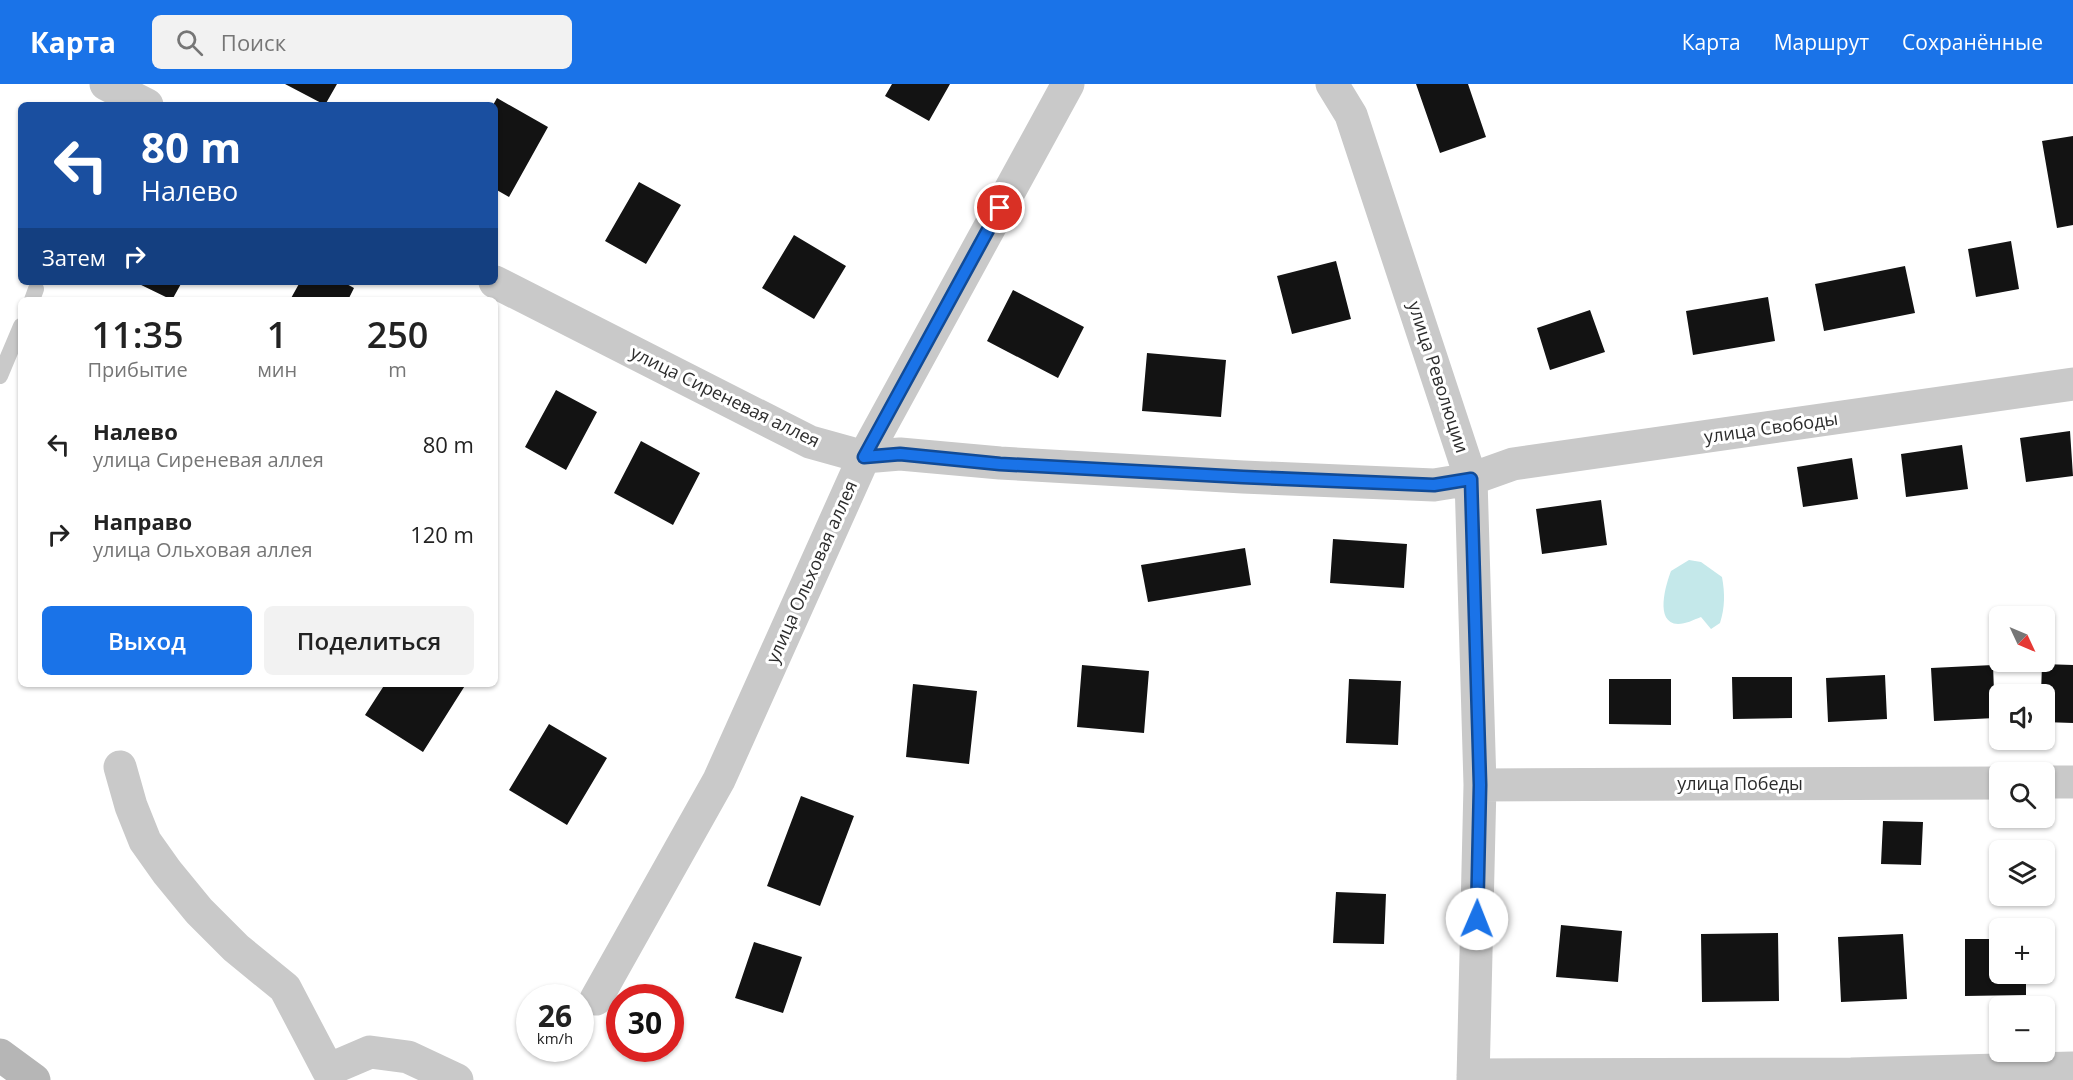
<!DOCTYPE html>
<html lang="ru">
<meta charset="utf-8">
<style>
body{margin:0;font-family:"Open Sans",sans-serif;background:#f2f2f2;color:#222;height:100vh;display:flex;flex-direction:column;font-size:22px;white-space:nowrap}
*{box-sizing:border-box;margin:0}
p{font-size:20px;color:#767676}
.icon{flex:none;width:33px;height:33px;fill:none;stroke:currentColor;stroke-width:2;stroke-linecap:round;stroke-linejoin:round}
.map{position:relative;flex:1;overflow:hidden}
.details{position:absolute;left:18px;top:213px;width:480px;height:390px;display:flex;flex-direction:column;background:#fff;border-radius:9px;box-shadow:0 2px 4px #0004}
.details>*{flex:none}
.hud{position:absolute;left:18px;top:18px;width:480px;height:183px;border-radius:9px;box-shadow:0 2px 4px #0004;background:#1a4fa0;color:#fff;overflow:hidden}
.needle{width:39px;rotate:134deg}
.tools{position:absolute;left:1989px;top:522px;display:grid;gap:12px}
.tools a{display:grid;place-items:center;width:66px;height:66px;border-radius:9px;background:#fff;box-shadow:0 2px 4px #0004;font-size:30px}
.speed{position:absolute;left:516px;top:900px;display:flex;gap:12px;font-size:30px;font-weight:700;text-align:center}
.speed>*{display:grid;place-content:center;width:78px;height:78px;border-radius:50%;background:#fff;box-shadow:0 2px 4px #0004;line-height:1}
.speed small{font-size:15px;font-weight:400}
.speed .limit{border:9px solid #d22;background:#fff;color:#111}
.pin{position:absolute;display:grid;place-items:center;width:51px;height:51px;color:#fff;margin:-26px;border:3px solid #fff;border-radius:50%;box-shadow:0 2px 6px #0007}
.me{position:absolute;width:66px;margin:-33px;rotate:1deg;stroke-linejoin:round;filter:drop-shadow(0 0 4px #0008)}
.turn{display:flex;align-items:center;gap:21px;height:126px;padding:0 24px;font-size:27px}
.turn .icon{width:78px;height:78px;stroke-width:2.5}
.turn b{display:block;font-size:42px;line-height:51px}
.then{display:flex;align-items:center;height:57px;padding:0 24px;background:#0003;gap:12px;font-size:22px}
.eta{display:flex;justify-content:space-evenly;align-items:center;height:102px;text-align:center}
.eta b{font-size:36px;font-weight:600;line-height:42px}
.action{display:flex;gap:12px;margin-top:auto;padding:12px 24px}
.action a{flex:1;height:69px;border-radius:9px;background:#1a73e8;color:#fff;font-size:24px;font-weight:600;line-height:69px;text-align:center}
.action a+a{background:#f2f2f2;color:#222}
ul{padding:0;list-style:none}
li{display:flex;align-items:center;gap:18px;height:90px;padding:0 24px}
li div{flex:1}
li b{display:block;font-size:22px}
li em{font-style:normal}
header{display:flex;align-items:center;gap:36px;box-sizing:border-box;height:84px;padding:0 30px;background:#1a73e8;color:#fff}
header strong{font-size:28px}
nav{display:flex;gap:33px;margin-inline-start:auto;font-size:21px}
.search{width:420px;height:54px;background:#f2f2f2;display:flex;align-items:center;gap:15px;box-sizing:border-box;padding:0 21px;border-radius:9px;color:#767676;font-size:22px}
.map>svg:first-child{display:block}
.water{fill:#c4e8ea}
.building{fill:#131313}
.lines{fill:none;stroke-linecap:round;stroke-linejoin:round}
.lane{stroke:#c9c9c9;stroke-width:16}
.street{stroke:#c9c9c9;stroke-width:33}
.secondary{stroke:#b6b6b6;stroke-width:33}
.route-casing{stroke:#114b97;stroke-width:15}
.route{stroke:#1a73e8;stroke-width:10}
.labels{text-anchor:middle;stroke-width:6;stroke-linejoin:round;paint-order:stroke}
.street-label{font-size:18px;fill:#2c2c2c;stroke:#fff}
</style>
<header>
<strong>Карта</strong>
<div class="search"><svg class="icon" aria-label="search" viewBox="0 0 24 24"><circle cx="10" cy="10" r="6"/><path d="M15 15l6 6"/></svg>Поиск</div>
<nav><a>Карта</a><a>Маршрут</a><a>Сохранённые</a></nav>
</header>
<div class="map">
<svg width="2073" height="996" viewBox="0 0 2073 996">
<rect width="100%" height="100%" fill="#fff"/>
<!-- water -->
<path class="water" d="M1689,476L1701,478L1722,493C1725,509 1725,524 1720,539L1711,545L1701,533C1693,536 1686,540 1678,540C1654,539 1666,500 1671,487Z"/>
<!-- building -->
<path class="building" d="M285,0H337L325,21Z
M892,0H950L929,37L885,12Z
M1416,0H1468L1486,53L1440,69Z
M497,14L548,43L509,113L495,105V21H493Z
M2073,52V141L2057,144L2042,57Z
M639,98L681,121L646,180L605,157Z
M794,151L846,182L814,235L762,204Z
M2011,157L2019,205L1976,213L1968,165Z
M1336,177L1351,235L1292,250L1277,192Z
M1905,182L1915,229L1824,247L1815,200Z
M135,198H182L172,216Z
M300,198H343L354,204L348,216H290Z
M1013,206L1084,243L1058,294L987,257Z
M1768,213L1775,257L1693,271L1686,227Z
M1590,226L1605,268L1550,286L1537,244Z
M1147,269L1226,276L1221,333L1142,327Z
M556,306L597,328L566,386L525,363Z
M2070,347L2073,392L2026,398L2020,354Z
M641,357L700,389L673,441L614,409Z
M1962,361L1968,405L1906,413L1901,370Z
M1852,374L1858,415L1803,423L1797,383Z
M1601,416L1607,461L1542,470L1536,425Z
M1333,455L1407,460L1404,504L1330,499Z
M1245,464L1251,501L1148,518L1141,481Z
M2042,580L2073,581V639L2044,638V610H2041Z
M1082,581L1149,587L1144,649L1077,643Z
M1993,581L1995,634L1934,637L1931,584Z
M1885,591L1887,635L1828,638L1826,594Z
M1732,593H1792V634L1733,635Z
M1349,595L1401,597L1398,661L1346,659Z
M1609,595H1671V641L1609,640Z
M385,600H466L423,668L365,631Z
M913,600L977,607L969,680L906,673Z
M549,640L607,674L567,741L509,706Z
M801,712L854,732L820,822L767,802Z
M1883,737L1923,738L1921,781L1881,780Z
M1336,808L1386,810L1384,860L1333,859Z
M1561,841L1622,847L1618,898L1556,893Z
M1778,849L1779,917L1702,918L1701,850Z
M1903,850L1907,915L1841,918L1838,853Z
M1965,855H2000V890H2026V911L1965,912Z
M754,858L802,873L783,929L735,914Z"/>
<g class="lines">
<!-- lane -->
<path class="lane" d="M32,216L36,205
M0,292L21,242"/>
<!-- street -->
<path class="street" d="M106,0L147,21
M1332,0L1351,31L1471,395L1480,701L1473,996
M495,198L810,358L864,373L900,370L1000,379L1243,393L1434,401L1471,395L1513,380L2073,300
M120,683L131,722L145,757L167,788L199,827L236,864L285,904L328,986L370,968L408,973L457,996
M2044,698H2073
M1480,701L2000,699
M596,915L719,696L864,373L1068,0
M1473,991L1851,990L2073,984"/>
<!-- secondary -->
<path class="secondary" d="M0,971L34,996"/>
</g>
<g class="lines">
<defs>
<path id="route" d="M1000,124L864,373L900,370L1000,380L1243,393L1434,401L1471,395L1480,701L1477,835"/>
</defs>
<!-- route casing -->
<use href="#route" class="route-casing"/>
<!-- route -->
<use href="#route" class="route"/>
</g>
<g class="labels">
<!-- street labels -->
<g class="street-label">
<text transform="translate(1438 293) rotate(72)" y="6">улица Революции</text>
<text transform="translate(725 313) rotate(26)" y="6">улица Сиреневая аллея</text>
<text transform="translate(1771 344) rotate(-8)" y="6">улица Свободы</text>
<text transform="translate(812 488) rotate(-66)" y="6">улица Ольховая аллея</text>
<text x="1740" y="706">улица Победы</text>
</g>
</g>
</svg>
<div class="tools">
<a><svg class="needle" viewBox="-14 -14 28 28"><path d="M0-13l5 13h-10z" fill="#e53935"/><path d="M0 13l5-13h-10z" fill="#767676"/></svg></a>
<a><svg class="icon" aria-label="sound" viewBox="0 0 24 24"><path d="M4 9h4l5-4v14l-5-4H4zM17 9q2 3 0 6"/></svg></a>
<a><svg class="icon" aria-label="search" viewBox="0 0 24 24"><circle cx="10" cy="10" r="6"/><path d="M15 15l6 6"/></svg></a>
<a><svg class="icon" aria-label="layers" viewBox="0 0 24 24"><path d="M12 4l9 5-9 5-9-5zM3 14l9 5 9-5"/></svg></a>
<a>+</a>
<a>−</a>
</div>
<div class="speed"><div>26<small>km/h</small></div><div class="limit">30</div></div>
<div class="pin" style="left:1000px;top:124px;background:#d93025"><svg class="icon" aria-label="arrive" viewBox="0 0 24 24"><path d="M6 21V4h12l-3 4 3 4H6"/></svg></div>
<svg class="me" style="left:1477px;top:835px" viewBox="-20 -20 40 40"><circle r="19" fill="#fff"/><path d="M0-13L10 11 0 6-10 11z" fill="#1a73e8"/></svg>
<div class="hud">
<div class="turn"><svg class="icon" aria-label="left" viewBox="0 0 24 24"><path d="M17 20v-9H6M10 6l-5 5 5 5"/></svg><div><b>80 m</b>Налево</div></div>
<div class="then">Затем<svg class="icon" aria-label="right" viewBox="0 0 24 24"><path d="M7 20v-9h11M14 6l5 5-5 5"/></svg></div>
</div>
<section class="details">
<div class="eta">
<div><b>11:35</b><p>Прибытие</p></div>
<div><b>1</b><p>мин</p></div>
<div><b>250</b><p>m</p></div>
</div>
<ul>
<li><svg class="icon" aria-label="left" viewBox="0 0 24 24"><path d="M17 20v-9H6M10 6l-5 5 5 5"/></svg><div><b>Налево</b><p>улица Сиреневая аллея</p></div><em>80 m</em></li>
<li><svg class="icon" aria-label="right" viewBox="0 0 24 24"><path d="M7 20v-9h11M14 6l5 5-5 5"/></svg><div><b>Направо</b><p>улица Ольховая аллея</p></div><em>120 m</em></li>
</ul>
<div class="action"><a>Выход</a><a>Поделиться</a></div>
</section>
</div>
